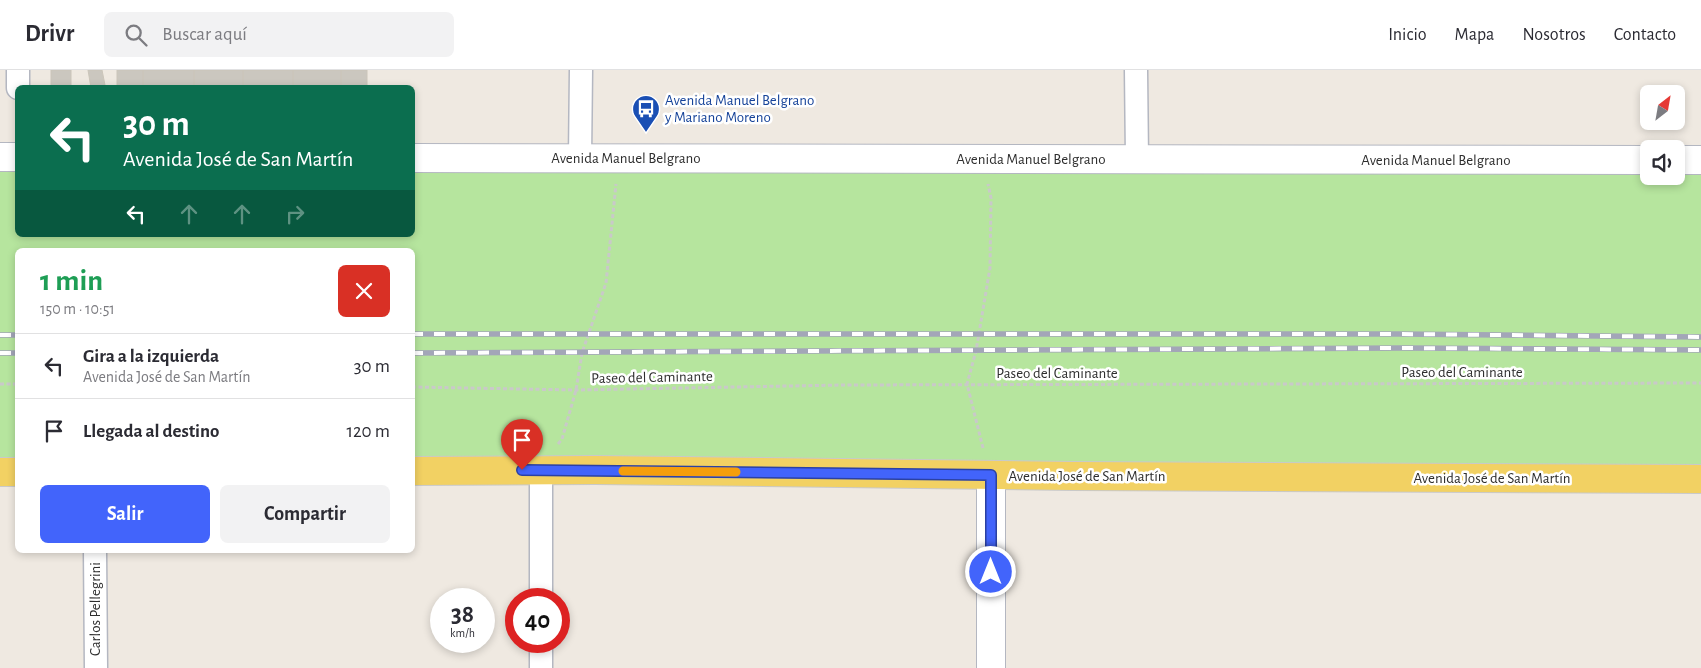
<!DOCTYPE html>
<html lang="es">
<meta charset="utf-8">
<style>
body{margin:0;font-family:"Alegreya Sans",sans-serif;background:#f2f2f3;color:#2b2b33;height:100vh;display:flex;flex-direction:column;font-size:19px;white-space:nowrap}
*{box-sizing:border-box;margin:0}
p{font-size:16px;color:#7c7c81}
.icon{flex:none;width:28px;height:28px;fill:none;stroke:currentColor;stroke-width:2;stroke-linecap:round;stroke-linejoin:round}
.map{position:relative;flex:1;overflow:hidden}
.drawer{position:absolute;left:15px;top:178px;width:400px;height:305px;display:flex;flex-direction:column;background:#fff;border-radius:8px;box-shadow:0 2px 8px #0003}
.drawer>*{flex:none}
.guide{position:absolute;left:15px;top:15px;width:400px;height:152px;border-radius:8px;box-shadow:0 2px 8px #0003;background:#0b6e4f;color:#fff;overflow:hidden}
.needle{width:32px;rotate:31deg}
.controls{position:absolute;left:1640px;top:15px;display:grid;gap:10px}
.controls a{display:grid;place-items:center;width:45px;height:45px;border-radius:8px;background:#fff;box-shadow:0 2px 8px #0003;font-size:25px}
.speed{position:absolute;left:430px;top:518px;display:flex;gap:10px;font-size:25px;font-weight:700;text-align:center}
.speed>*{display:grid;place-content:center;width:65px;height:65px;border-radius:50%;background:#fff;box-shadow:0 2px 8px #0003;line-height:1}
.speed small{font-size:12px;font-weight:400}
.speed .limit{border:8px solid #d22;background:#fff;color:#111}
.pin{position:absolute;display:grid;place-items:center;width:42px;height:42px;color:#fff;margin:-51px -21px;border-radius:50% 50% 50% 0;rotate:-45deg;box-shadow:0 0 5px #0007}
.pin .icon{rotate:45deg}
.me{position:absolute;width:55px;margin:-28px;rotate:0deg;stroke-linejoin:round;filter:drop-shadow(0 0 4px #0008)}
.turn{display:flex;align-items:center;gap:18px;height:105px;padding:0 25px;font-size:22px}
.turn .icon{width:65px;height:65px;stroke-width:2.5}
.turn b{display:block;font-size:35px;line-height:42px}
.lanes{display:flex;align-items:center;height:48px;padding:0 25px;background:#0003;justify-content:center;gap:25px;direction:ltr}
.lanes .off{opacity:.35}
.round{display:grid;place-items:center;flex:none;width:52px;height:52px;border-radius:8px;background:#f2f2f3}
.headline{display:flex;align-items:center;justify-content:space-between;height:85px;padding:0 25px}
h1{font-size:30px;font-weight:700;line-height:38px;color:#1e9e55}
.primary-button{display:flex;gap:10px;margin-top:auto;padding:10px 25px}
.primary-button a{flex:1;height:58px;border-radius:8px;background:#4264fb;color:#fff;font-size:20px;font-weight:700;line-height:58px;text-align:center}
.primary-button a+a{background:#f2f2f3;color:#2b2b33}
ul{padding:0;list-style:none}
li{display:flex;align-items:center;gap:15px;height:65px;padding:0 25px;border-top:1px solid #e1e1e2}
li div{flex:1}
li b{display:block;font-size:19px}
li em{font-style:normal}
header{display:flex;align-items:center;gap:30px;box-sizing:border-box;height:70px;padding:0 25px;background:#fff;border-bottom:1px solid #e1e1e2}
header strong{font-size:24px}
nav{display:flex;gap:28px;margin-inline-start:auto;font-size:18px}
.search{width:350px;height:45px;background:#f2f2f3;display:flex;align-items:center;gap:12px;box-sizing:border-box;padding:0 18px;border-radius:8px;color:#7c7c81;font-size:19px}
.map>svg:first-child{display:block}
.green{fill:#b6e59e}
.building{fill:#cbc7bf;stroke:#cbc5ba}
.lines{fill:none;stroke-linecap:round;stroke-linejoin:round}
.minor-casing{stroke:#b4b7c1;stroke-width:25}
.tertiary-casing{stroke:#b4b7c1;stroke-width:30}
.secondary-casing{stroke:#b4b7c1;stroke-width:30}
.primary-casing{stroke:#c9c9c9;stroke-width:30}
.path{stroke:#c9c9c9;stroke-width:3;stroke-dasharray:4 2.5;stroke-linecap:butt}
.minor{stroke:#fff;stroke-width:22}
.tertiary{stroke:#fff;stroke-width:28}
.secondary{stroke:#fff;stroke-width:28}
.primary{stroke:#f2d163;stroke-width:28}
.rail-casing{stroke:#a3a6b8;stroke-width:5.5}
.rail{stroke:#fff;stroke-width:4;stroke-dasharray:11;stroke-linecap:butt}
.route-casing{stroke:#2b41a3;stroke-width:12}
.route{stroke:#4264fb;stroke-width:9}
.slow{stroke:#f59e0b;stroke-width:9}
.labels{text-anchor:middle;stroke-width:5;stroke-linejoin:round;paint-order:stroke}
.transit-label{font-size:15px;fill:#164399;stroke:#fff;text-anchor:start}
.street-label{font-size:15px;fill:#2e2e2e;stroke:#fff}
</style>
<header>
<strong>Drivr</strong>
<div class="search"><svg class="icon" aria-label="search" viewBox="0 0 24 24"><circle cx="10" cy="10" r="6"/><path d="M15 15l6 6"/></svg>Buscar aquí</div>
<nav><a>Inicio</a><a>Mapa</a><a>Nosotros</a><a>Contacto</a></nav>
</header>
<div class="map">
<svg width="1701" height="598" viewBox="0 0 1701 598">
<rect width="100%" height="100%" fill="#efe9e1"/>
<!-- green -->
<path class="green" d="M0,87H17L18,165H412L413,88L1649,90V106H1676V90H1701V409L413,401L412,180H18L17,402H0Z"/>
<!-- building -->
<path class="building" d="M51,0H71V18H51Z
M88,0H102L105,15L91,18Z
M117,0H143V18H117Z
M143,0H194V18H143Z
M194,0H243V18H194Z
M243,0H293V18H243Z
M293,0H341V18H293Z
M341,0H367V18H341Z"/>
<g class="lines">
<defs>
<path id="minor" d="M18,0V18
M1136,0L1137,89
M580,88L581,0
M95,480L96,598
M541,529V400
M541,598V571"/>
<path id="tertiary" d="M991,405V598"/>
<path id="secondary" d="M0,87H18
M412,88L1649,90
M1676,90H1701"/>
<path id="primary" d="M412,401L595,400L1073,406L1701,409
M0,402H18"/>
</defs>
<!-- minor casing -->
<use href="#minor" class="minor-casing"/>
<!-- tertiary casing -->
<use href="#tertiary" class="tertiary-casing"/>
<!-- secondary casing -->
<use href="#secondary" class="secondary-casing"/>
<!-- primary casing -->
<use href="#primary" class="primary-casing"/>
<!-- path -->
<path class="path" d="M0,314H18
M412,317L576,320L842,315L1701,313
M558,374L562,369L576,320L582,283L606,213L616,114
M983,378L967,314L976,281L990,198L991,128L988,114"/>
<!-- minor -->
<use href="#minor" class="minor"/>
<!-- tertiary -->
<use href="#tertiary" class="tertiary"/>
<!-- secondary -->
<use href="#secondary" class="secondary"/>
<!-- primary -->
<use href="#primary" class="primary"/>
<defs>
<path id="rail" d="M412,264H1399L1701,267
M0,265H18
M0,283H18
M412,283L1403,278L1701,280"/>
</defs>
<!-- rail casing -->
<use href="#rail" class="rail-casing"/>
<!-- rail -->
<use href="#rail" class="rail"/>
</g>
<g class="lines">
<defs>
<path id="route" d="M522,400L991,405V502"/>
</defs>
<!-- route casing -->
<use href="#route" class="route-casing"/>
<!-- route -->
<use href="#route" class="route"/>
<!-- slow -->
<path class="slow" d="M623,401L736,402"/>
</g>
<!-- icons -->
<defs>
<symbol id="bus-pin" viewBox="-11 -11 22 30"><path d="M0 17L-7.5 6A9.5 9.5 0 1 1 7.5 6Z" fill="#1a4fb4" stroke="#fff"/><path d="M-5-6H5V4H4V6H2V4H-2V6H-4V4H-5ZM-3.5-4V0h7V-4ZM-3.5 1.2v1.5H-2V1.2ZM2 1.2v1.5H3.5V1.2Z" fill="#fff"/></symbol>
</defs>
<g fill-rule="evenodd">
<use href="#bus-pin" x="630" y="23" width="32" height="43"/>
</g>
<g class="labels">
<!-- transit labels -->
<g class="transit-label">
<text x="665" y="35">Avenida Manuel Belgrano<tspan x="665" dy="17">y Mariano Moreno</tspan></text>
</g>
<!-- street labels -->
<g class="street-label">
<text x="626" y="93">Avenida Manuel Belgrano</text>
<text x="1031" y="94">Avenida Manuel Belgrano</text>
<text x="1436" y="95">Avenida Manuel Belgrano</text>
<text x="1462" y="307">Paseo del Caminante</text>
<text x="1057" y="308">Paseo del Caminante</text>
<text transform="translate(652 307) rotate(-1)" y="5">Paseo del Caminante</text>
<text x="1087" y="411">Avenida José de San Martín</text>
<text x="1492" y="413">Avenida José de San Martín</text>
<text transform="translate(95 539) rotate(-90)" y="5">Carlos Pellegrini</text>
</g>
</g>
</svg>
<div class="controls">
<a><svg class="needle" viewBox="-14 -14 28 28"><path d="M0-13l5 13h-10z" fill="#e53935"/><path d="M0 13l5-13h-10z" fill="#7c7c81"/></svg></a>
<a><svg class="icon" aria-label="sound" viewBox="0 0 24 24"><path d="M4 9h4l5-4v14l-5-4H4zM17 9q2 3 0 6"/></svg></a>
</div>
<div class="speed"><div>38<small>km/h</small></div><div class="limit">40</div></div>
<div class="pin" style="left:522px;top:400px;background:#d93025"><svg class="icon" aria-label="arrive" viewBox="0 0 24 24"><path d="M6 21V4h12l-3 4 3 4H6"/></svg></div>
<svg class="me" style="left:991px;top:502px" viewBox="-20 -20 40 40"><circle r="17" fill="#4264fb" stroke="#fff" stroke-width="3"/><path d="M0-11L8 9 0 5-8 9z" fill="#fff"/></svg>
<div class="guide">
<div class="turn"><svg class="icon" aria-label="left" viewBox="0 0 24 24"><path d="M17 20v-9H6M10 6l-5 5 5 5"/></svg><div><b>30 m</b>Avenida José de San Martín</div></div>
<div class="lanes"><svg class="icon" aria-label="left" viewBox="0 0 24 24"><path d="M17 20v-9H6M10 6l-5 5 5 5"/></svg><svg class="icon off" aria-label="ahead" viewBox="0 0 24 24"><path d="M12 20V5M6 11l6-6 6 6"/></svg><svg class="icon off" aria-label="ahead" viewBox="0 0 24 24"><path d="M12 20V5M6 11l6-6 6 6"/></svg><svg class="icon off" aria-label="right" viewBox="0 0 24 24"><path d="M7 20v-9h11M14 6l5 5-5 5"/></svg></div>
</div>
<section class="drawer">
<div class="headline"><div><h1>1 min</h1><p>150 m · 10:51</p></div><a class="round" style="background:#d93025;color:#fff"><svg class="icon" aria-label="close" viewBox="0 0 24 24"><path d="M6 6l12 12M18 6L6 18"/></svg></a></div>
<ul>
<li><svg class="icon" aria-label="left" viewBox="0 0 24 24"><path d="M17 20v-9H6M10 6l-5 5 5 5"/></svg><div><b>Gira a la izquierda</b><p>Avenida José de San Martín</p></div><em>30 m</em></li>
<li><svg class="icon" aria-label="arrive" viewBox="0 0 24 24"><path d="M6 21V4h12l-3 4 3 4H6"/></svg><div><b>Llegada al destino</b></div><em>120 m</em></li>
</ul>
<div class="primary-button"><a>Salir</a><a>Compartir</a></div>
</section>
</div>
